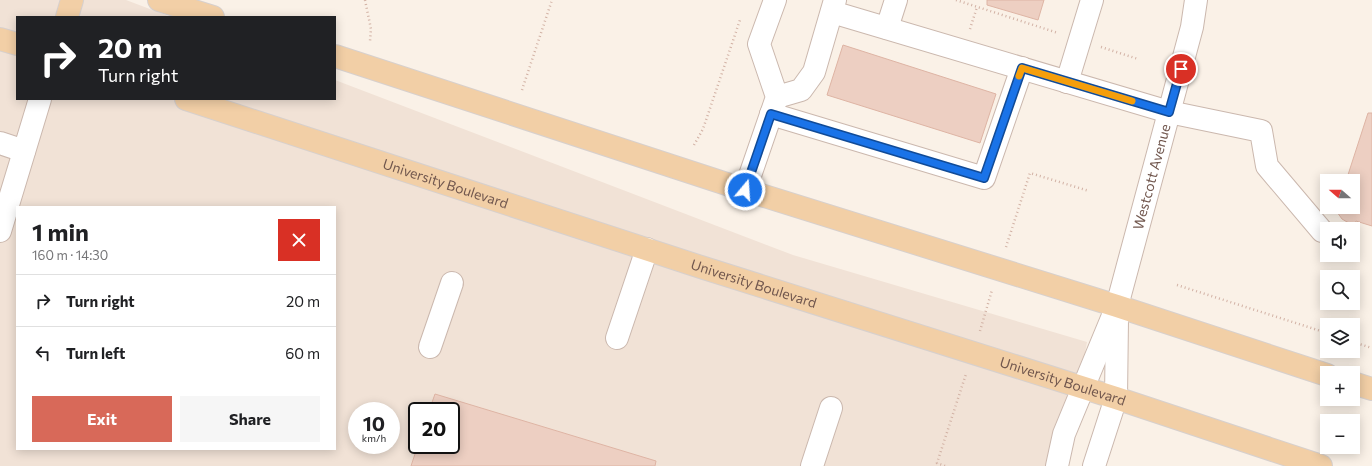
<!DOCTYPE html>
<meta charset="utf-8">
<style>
body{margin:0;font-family:Commissioner,sans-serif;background:#f6f6f6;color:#202124;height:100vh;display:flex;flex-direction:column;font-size:15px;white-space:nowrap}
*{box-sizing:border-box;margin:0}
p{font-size:13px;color:#757577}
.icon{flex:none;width:22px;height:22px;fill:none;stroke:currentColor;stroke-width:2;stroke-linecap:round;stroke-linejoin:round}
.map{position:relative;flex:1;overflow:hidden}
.drawer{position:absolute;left:16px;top:206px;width:320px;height:244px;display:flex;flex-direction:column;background:#fff;border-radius:0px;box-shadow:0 2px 10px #0003}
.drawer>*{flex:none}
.banner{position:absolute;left:16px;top:16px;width:320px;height:84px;border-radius:0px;box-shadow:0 2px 10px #0003;background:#202124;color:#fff;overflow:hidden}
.needle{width:26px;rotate:290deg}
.fabs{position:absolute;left:1320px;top:174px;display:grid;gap:8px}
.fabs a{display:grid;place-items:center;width:40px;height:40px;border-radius:0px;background:#fff;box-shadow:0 2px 10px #0003;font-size:20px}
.speed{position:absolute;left:348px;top:402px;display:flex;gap:8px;font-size:20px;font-weight:700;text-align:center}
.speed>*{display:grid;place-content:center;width:52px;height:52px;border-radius:50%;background:#fff;box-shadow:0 2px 10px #0003;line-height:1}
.speed small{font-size:10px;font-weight:400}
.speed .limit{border:2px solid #111;border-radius:6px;background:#fff;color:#111}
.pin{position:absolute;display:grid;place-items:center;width:34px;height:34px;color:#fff;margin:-17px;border:2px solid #fff;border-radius:50%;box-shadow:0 1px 4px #0007}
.me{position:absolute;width:44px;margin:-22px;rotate:18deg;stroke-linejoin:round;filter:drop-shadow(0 0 3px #0008)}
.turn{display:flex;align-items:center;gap:14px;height:84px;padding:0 16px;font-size:18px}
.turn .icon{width:52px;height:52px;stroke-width:2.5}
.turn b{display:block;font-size:28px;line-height:34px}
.round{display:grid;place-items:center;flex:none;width:42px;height:42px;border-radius:0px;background:#f6f6f6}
.head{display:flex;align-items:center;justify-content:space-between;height:68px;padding:0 16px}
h1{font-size:24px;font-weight:700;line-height:30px}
.button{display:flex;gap:8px;margin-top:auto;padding:8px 16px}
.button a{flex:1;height:46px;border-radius:0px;background:#d86959;color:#fff;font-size:16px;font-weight:700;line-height:46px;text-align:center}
.button a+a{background:#f6f6f6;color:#202124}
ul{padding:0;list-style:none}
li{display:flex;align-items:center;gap:12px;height:52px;padding:0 16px;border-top:1px solid #e0e0e0}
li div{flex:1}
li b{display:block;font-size:15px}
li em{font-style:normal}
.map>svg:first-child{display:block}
.residential{fill:#f1e2d6;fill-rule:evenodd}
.building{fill:#edcfc2;stroke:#deb4a4}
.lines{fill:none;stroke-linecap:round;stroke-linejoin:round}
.minor-casing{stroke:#cbb8ae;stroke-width:24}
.major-casing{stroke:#d7d0cd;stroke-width:24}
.path{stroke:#d2b2a5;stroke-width:2.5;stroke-dasharray:1 3;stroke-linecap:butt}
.minor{stroke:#fff;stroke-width:22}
.major{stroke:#f2cfa6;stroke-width:22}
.route-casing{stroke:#114b97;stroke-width:10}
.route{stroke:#1a73e8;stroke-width:7}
.slow{stroke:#f59e0b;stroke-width:7}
.labels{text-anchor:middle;stroke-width:3;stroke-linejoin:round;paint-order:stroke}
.street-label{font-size:14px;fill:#71574e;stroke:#fdf5ed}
</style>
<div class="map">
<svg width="1372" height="466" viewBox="0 0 1372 466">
<rect width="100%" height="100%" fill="#faf1e7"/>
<!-- residential -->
<path class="residential" d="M0,0H126L171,17H17V99H335V80L793,255L1087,342L1064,466H0ZM17,207H335V449H17ZM357,411H391V445H357ZM417,411H451V445H417Z"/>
<!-- building -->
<path class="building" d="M987,0H1044L1038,20L987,5Z
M843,45L996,94L980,143L827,95Z
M1368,113H1372V226L1356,221L1354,226L1342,219L1337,212L1338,207H1353V181H1346Z
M435,394L656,461L655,466H411L418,445H451V411H429Z"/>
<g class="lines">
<defs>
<g id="minor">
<path d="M832,12L1169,112L1261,131L1267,166L1322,231"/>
<path d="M887,28L896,0"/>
<path d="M1067,82L1092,0"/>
<path d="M777,97L801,90L814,72L835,0"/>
<path d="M771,114L984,178L1022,68"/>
<path d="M0,143L24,151"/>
<path d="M745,190L777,97L759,44L775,0"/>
<path d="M0,231L40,99"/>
<path d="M617,338L647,249"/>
<path d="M430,347L452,283"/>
<path d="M812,466L831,408"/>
<path id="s1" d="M1057,466L1064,434L1117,306L1192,27L1196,0"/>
<path d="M1094,466L1116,398L1117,319"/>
</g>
<g id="major">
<path d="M159,0L213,17"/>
<path d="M67,17L72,0"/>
<path d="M0,39L17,44"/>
<path d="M335,56L745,190L1117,306L1327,375"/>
<path id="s2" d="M186,99L704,268L1116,398L1321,466"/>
<path d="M1353,383L1372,389"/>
</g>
</defs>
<!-- minor casing -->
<use href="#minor" class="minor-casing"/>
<!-- major casing -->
<use href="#major" class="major-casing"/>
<!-- path -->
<path class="path" d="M365,0L371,29L370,41
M956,0L1058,33
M970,29L977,7
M1101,47L1138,59
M522,90L552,0
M694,145L703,129L740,20
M1006,247L1030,173L1089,191
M1177,285L1327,333
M980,331L992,290
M1353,342L1372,348
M945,466L937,463L966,374"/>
<!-- minor -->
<use href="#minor" class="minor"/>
<!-- major -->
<use href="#major" class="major"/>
</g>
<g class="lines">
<defs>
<path id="route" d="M745,190L771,114L984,178L1022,68L1169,112L1181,69"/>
</defs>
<!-- route casing -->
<use href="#route" class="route-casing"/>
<!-- route -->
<use href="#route" class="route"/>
<!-- slow -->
<path class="slow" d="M1019,76L1022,68L1132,101"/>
</g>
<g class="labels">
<!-- street labels -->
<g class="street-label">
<text dy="5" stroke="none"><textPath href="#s1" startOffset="305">Westcott Avenue</textPath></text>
<text dy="5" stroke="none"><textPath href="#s2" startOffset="273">University Boulevard</textPath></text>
<text dy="5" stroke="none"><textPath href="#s2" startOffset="597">University Boulevard</textPath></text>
<text dy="5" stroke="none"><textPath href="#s2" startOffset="921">University Boulevard</textPath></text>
</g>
</g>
</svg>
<div class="fabs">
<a><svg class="needle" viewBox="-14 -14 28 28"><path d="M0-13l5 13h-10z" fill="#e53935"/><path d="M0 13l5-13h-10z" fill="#757577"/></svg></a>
<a><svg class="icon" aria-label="sound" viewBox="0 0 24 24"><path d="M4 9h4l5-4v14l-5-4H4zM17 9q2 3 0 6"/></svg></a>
<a><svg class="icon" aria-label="search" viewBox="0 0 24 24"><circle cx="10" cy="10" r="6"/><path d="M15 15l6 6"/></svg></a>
<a><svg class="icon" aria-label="layers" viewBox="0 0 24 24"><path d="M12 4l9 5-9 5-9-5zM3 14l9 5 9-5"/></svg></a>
<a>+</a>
<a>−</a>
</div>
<div class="speed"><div>10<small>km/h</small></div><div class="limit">20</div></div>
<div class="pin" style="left:1181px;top:69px;background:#d93025"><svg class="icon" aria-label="arrive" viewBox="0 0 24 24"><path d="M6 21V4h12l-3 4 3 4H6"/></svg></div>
<svg class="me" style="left:745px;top:190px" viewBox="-20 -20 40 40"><circle r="17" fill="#1a73e8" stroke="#fff" stroke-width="3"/><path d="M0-11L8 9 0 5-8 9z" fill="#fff"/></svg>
<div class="banner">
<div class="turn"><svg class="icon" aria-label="right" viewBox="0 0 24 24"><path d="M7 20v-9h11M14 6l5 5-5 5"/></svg><div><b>20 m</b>Turn right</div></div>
</div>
<section class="drawer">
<div class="head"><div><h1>1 min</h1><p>160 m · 14:30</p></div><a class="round" style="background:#d93025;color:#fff"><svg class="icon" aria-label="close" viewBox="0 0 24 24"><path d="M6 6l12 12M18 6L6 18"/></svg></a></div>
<ul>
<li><svg class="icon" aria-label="right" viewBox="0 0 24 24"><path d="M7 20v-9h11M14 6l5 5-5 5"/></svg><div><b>Turn right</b></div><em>20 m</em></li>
<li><svg class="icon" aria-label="left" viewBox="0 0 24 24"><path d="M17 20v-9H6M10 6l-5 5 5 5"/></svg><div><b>Turn left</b></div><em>60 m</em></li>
</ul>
<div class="button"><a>Exit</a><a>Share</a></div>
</section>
</div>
